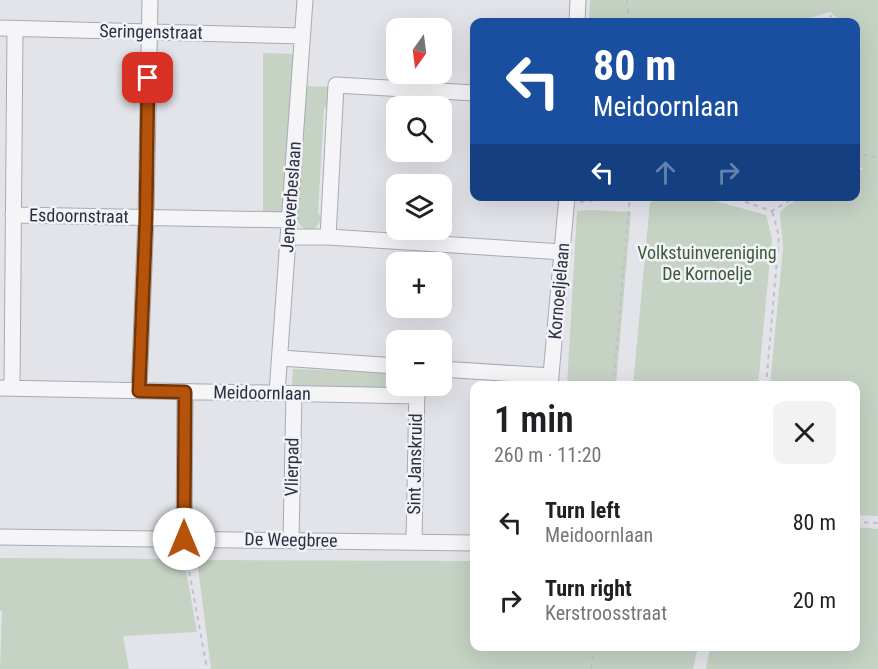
<!DOCTYPE html>
<meta charset="utf-8">
<style>
body{margin:0;font-family:"Roboto Condensed",sans-serif;background:#f2f2f2;color:#202124;height:100vh;display:flex;flex-direction:column;font-size:22px;white-space:nowrap}
*{box-sizing:border-box;margin:0}
p{font-size:20px;color:#757577}
.icon{flex:none;width:33px;height:33px;fill:none;stroke:currentColor;stroke-width:2;stroke-linecap:round;stroke-linejoin:round}
.map{position:relative;flex:1;overflow:hidden}
.side{position:absolute;left:470px;top:381px;width:390px;height:270px;display:flex;flex-direction:column;background:#fff;border-radius:12px;box-shadow:0 6px 24px #0002}
.side>*{flex:none}
.top-card{position:absolute;left:470px;top:18px;width:390px;height:183px;border-radius:12px;box-shadow:0 6px 24px #0002;background:#1a4fa0;color:#fff;overflow:hidden}
.needle{width:39px;rotate:194deg}
.tools{position:absolute;left:386px;top:18px;display:grid;gap:12px}
.tools a{display:grid;place-items:center;width:66px;height:66px;border-radius:12px;background:#fff;box-shadow:0 6px 24px #0002;font-size:30px}
.pin{position:absolute;display:grid;place-items:center;width:51px;height:51px;color:#fff;margin:-26px;border-radius:12px;box-shadow:0 3px 9px #0006}
.me{position:absolute;width:66px;margin:-33px;rotate:0deg;stroke-linejoin:round;filter:drop-shadow(0 0 4px #0008)}
.turn{display:flex;align-items:center;gap:21px;height:126px;padding:0 24px;font-size:27px}
.turn .icon{width:78px;height:78px;stroke-width:2.5}
.turn b{display:block;font-size:42px;line-height:51px}
.lanes{display:flex;align-items:center;height:57px;padding:0 24px;background:#0003;justify-content:center;gap:30px;direction:ltr}
.lanes .off{opacity:.35}
.round{display:grid;place-items:center;flex:none;width:63px;height:63px;border-radius:12px;background:#f2f2f2}
.headline{display:flex;align-items:center;justify-content:space-between;height:102px;padding:0 24px}
h1{font-size:36px;font-weight:600;line-height:45px}
ul{padding:0;list-style:none}
li{display:flex;align-items:center;gap:18px;height:78px;padding:0 24px}
li div{flex:1}
li b{display:block;font-size:22px}
li em{font-style:normal}
.map>svg:first-child{display:block}
.green{fill:#c5d2c4}
.lines{fill:none;stroke-linecap:round;stroke-linejoin:round}
.street-casing{stroke:#a8aab3;stroke-width:17}
.path{stroke:#c1c2c8;stroke-width:2;stroke-dasharray:4.5 4.5;stroke-linecap:butt}
.street{stroke:#f5f5f8;stroke-width:15}
.route-casing{stroke:#753606;stroke-width:15}
.route{stroke:#b45309;stroke-width:10}
.labels{text-anchor:middle;stroke-width:5;stroke-linejoin:round;paint-order:stroke}
.street-label{font-size:18px;fill:#2c3040;stroke:#f2f3f7}
.park-label{font-size:18px;fill:#3b5a3a;stroke:#f2f3f7}
</style>
<div class="map">
<svg width="878" height="669" viewBox="0 0 878 669">
<rect width="100%" height="100%" fill="#e2e4e9"/>
<!-- green -->
<path class="green" d="M590,0H878V516L855,515V386L770,385L783,248L780,213C798,190 830,196 855,196V174L863,168L855,166V124L858,111H855V22H842L830,12L797,22H589Z
M263,53L295,54L284,215L263,214Z
M306,86L330,87L329,104L324,109L318,212L321,218C317,234 302,233 296,218Z
M666,197H701L766,215L772,238L758,385H633L650,202Z
M591,210L631,212L616,385H567L577,211Z
M293,369L396,373V386H409L408,388L292,386Z
M855,527L878,529V669H706L710,647L855,646Z
M0,558L184,559L197,632L123,636L129,669H0L2,611H0Z
M197,560L474,561V646L698,647L693,669H211Z"/>
<g class="lines">
<defs>
<path id="street" d="M577,22L578,0
M0,28L302,36
M13,215L290,220
M288,237H328L563,252
M328,237L336,85L474,93
M281,358L396,366
M441,369L551,376
M550,386L567,196
M0,388L417,396
M12,388L15,29
M139,391L146,217L150,0
M277,393L305,0
M0,537L474,543
M184,539L185,392
M291,540L294,394
M414,542L417,386"/>
</defs>
<!-- street casing -->
<use href="#street" class="street-casing"/>
<!-- path -->
<path class="path" d="M627,0L629,22
M812,22L832,16
M855,160L864,155L877,157
M728,196L772,211L797,196
M580,202L637,196
M613,386L630,196
M766,386L779,236L772,211
M855,522L878,523
M186,554L207,669
M591,669L594,646"/>
<!-- street -->
<use href="#street" class="street"/>
</g>
<g class="lines">
<defs>
<path id="route" d="M148,78L146,217L139,391L185,392L184,539"/>
</defs>
<!-- route casing -->
<use href="#route" class="route-casing"/>
<!-- route -->
<use href="#route" class="route"/>
</g>
<g class="labels">
<!-- street labels -->
<g class="street-label">
<text transform="translate(151 32) rotate(1)" y="6">Seringenstraat</text>
<text transform="translate(291 197) rotate(-86)" y="6">Jeneverbeslaan</text>
<text transform="translate(79 216) rotate(1)" y="6">Esdoornstraat</text>
<text transform="translate(559 291) rotate(-85)" y="6">Kornoeljelaan</text>
<text transform="translate(262 393) rotate(1)" y="6">Meidoornlaan</text>
<text transform="translate(415 464) rotate(-89)" y="6">Sint Janskruid</text>
<text transform="translate(292 467) rotate(-89)" y="6">Vlierpad</text>
<text transform="translate(291 540) rotate(1)" y="6">De Weegbree</text>
</g>
<!-- park labels -->
<g class="park-label">
<text x="707" y="259">Volkstuinvereniging<tspan x="707" dy="21">De Kornoelje</tspan></text>
</g>
</g>
</svg>
<div class="tools">
<a><svg class="needle" viewBox="-14 -14 28 28"><path d="M0-13l5 13h-10z" fill="#e53935"/><path d="M0 13l5-13h-10z" fill="#757577"/></svg></a>
<a><svg class="icon" aria-label="search" viewBox="0 0 24 24"><circle cx="10" cy="10" r="6"/><path d="M15 15l6 6"/></svg></a>
<a><svg class="icon" aria-label="layers" viewBox="0 0 24 24"><path d="M12 4l9 5-9 5-9-5zM3 14l9 5 9-5"/></svg></a>
<a>+</a>
<a>−</a>
</div>
<div class="pin" style="left:148px;top:78px;background:#d93025"><svg class="icon" aria-label="arrive" viewBox="0 0 24 24"><path d="M6 21V4h12l-3 4 3 4H6"/></svg></div>
<svg class="me" style="left:184px;top:539px" viewBox="-20 -20 40 40"><circle r="19" fill="#fff"/><path d="M0-13L10 11 0 6-10 11z" fill="#b45309"/></svg>
<div class="top-card">
<div class="turn"><svg class="icon" aria-label="left" viewBox="0 0 24 24"><path d="M17 20v-9H6M10 6l-5 5 5 5"/></svg><div><b>80 m</b>Meidoornlaan</div></div>
<div class="lanes"><svg class="icon" aria-label="left" viewBox="0 0 24 24"><path d="M17 20v-9H6M10 6l-5 5 5 5"/></svg><svg class="icon off" aria-label="ahead" viewBox="0 0 24 24"><path d="M12 20V5M6 11l6-6 6 6"/></svg><svg class="icon off" aria-label="right" viewBox="0 0 24 24"><path d="M7 20v-9h11M14 6l5 5-5 5"/></svg></div>
</div>
<section class="side">
<div class="headline"><div><h1>1 min</h1><p>260 m · 11:20</p></div><a class="round"><svg class="icon" aria-label="close" viewBox="0 0 24 24"><path d="M6 6l12 12M18 6L6 18"/></svg></a></div>
<ul>
<li><svg class="icon" aria-label="left" viewBox="0 0 24 24"><path d="M17 20v-9H6M10 6l-5 5 5 5"/></svg><div><b>Turn left</b><p>Meidoornlaan</p></div><em>80 m</em></li>
<li><svg class="icon" aria-label="right" viewBox="0 0 24 24"><path d="M7 20v-9h11M14 6l5 5-5 5"/></svg><div><b>Turn right</b><p>Kerstroosstraat</p></div><em>20 m</em></li>
</ul>
</section>
</div>
